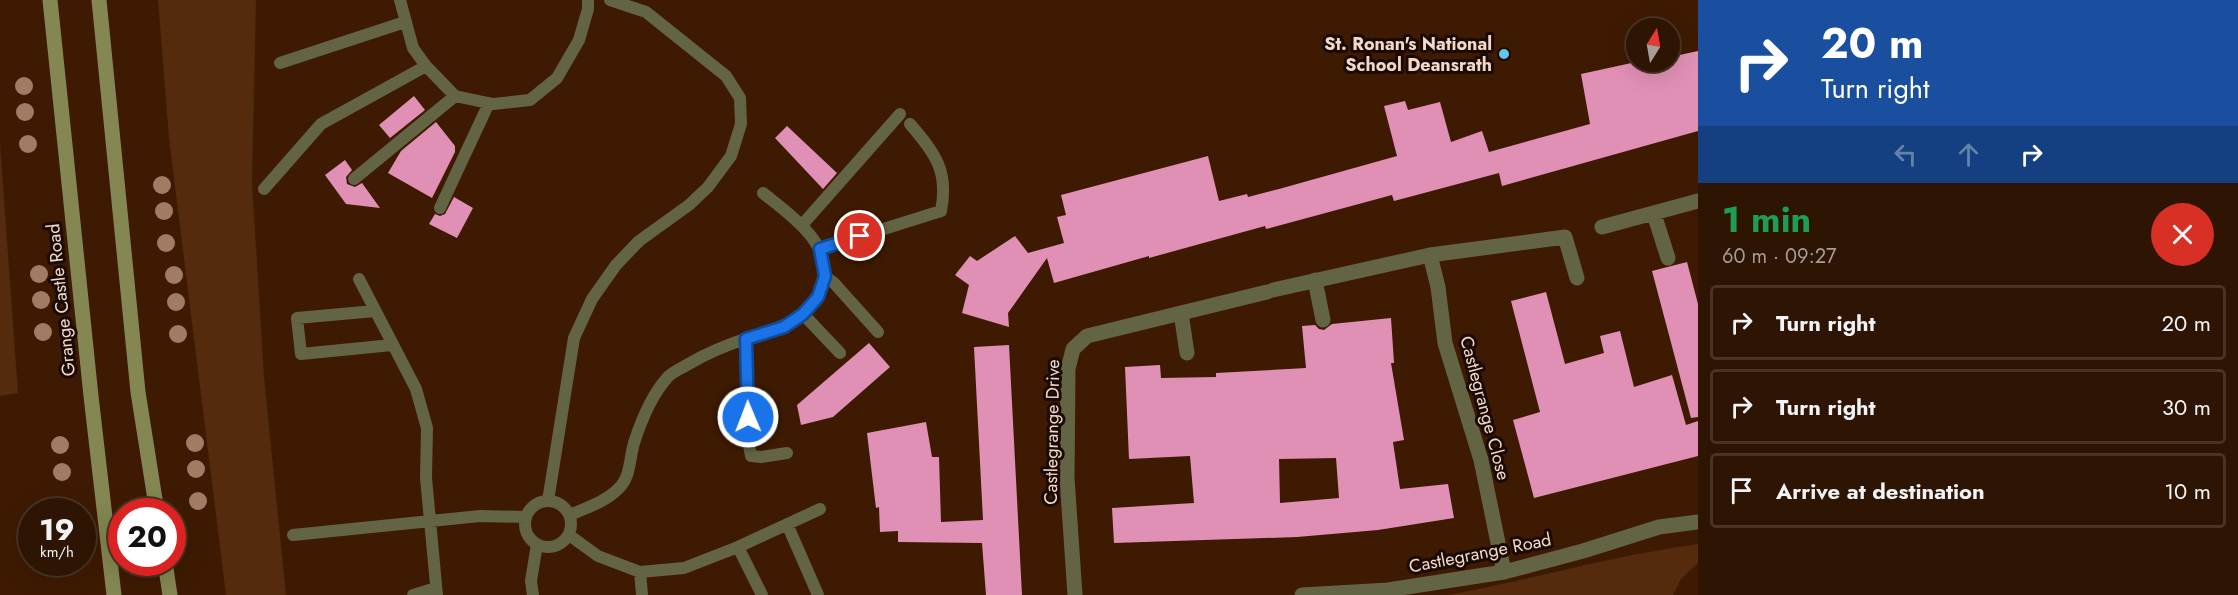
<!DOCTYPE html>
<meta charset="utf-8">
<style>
body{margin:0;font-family:Jost,sans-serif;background:#361d0c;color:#f1f3f6;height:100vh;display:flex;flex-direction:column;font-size:22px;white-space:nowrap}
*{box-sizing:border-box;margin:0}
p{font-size:20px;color:#a79e99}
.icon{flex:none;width:33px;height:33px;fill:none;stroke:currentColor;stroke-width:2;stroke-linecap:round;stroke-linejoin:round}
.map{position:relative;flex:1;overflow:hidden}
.details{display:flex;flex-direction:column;background:#2e1402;width:540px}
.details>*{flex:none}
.banner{background:#1a4fa0;color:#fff;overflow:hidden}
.needle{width:39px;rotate:11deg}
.buttons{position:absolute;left:1626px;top:18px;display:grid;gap:12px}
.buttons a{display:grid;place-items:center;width:54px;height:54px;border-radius:50%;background:#2e1402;box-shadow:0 6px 24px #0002,0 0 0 2px #493324;font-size:30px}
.speed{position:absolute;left:18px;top:498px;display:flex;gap:12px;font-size:30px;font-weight:700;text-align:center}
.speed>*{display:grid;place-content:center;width:78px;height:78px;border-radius:50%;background:#2e1402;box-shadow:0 6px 24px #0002,0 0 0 2px #493324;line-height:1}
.speed small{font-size:15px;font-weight:400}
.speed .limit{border:9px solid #d22;background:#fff;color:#111}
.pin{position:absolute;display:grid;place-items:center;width:51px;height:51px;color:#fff;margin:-26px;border:3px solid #fff;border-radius:50%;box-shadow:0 2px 6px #0007}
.me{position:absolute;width:66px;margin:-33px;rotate:359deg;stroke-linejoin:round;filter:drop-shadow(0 0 4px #0008)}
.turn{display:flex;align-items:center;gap:21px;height:126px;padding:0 24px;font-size:27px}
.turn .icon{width:78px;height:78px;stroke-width:2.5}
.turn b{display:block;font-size:42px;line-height:51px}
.lanes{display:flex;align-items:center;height:57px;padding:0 24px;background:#0003;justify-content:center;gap:30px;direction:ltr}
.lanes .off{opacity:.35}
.round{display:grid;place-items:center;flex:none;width:63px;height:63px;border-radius:32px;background:#361d0c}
.summary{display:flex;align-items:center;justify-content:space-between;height:102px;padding:0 24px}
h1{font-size:36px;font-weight:700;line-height:45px;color:#1e9e55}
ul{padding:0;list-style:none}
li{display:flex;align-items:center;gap:18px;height:75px;margin:0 12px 9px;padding:0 12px;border:3px solid #493324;border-radius:6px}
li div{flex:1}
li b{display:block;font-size:22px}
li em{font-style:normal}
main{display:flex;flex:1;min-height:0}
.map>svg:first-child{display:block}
.green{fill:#562a0d}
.building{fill:#e190b5;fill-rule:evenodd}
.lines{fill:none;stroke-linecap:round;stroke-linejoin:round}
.service{stroke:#626443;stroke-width:12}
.minor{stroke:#626443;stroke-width:15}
.secondary{stroke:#848751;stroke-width:15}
.tree{fill:#a17b63}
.route-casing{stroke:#114b97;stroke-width:15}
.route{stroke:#1a73e8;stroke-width:10}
.poi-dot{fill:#67c4f0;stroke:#1a0a03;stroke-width:2}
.labels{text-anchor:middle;stroke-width:6;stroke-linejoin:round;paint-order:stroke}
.poi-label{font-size:18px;font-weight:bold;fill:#f1d8cb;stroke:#1a0a03;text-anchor:end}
.street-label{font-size:18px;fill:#f1d8cb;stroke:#1a0a03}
</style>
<main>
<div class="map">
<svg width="1698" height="595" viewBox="0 0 1698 595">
<rect width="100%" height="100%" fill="#3e1a02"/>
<!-- green -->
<path class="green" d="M158,0H256L252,182L264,377L286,595H226L169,138Z
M0,143L18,393L0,396Z
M1698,544V563L1681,579L1673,595H1448C1532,580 1614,555 1698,544Z"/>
<!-- building -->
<path class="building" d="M1698,51V131L1502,186L1499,173L1394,201L1392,195L1266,229L1265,226L1149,258V256L1054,283L1047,258L1008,313L1009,327L962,313L969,285L955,275L970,256L977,261L1015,236L1028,253L1064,243L1057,217L1066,215L1061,195L1208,156L1219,201L1247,194L1248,197L1279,189L1397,156L1384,106L1405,101L1408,110L1440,102L1451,142L1482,131L1489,152L1590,124L1581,74L1636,62H1670V57Z
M414,96L425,110L390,138L379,125Z
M436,122L455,146V152L432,198L388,173L401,151Z
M787,126L837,173L823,189L775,138Z
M345,160L352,170L346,177L347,184L355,187L362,183L380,208L346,204L325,175Z
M454,197L473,208L457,238L429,224L435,214L440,216L445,214Z
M1687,262L1698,304V417L1691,418L1652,271Z
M1546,292L1565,364L1604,353L1600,336L1620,331L1634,387L1672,375L1686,425L1698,421V456L1534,498L1513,420L1540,412L1511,301Z
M1391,318L1394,363H1391L1404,440L1393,442L1400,489L1448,484L1454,518L1378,530L1297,537L1114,543L1112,508L1194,503L1190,456L1129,459L1125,367L1160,365L1161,378L1216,377V373L1306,368L1302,326L1315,325L1319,329L1324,330L1332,324ZM1336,458L1339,498L1280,503L1279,459Z
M869,343L890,367L833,417L801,425L797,405Z
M1009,345L1022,595H986L982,543L898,542V531L880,532L879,507L876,508L867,433L926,422L932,457H939L941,522L983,520L974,347Z"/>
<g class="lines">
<!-- service -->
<path class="service" d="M400,0L413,48L426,66L455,96L493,104L530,100L557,78L579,40L588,9V0
M280,63L405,22
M354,179L455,96
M264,189L321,124L426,66
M440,208L489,103
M802,225L900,114
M820,249L941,211C949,171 935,153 910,124
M825,276L834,283L878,332
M359,279L416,389L427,428L426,478L437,595
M375,311L297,318L301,354L392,345
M803,314L840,353
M746,339L748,440L751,456L761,457L787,453
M525 524a23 23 0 1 1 46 0a23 23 0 1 1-46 0Z
M548,501L574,338L592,299L616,265L639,241L689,205L708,187L731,156L741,124L740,98L726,76L646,12L610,0
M570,515C586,508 605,502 618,489C631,477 629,460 634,443C641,421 651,396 667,378C671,373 680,369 685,366C705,354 726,345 748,338C779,328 810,320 822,285C836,245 789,214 763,193
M787,524L818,595
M293,535L480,516L526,517
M569,535L598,556L640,572L684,568L738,547L820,509
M738,547L762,595
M640,572L642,595
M413,595L436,588
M533,595L531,581L537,544"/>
<!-- minor -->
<path class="minor" d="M1654,214L1668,258
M1602,227L1698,201
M1430,255L1438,287L1445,343L1481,460L1504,572
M1315,280L1323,320
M1273,290L1430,255L1565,237L1577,278
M1181,313L1187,353
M1075,595L1067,478L1068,369L1073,349L1087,336L1267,292
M1302,595L1388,590L1504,572L1583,551L1659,527L1698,522"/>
<!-- secondary -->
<path class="secondary" d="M50,0L91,396L114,595
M99,0L138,392L157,512
M165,562L170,595"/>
</g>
<!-- trees -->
<g class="tree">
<circle cx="24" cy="86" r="9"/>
<circle cx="25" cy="112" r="9"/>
<circle cx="28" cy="144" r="9"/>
<circle cx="162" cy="185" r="9"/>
<circle cx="164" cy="211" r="9"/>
<circle cx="166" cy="243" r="9"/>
<circle cx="39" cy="274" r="9"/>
<circle cx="174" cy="275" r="9"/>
<circle cx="41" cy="300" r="9"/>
<circle cx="176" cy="302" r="9"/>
<circle cx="43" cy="332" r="9"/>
<circle cx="178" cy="334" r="9"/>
<circle cx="195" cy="443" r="9"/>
<circle cx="60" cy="445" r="9"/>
<circle cx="196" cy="469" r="9"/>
<circle cx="62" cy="472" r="9"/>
<circle cx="198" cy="501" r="9"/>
</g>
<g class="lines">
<defs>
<path id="route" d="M748,417L746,339L784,327L803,314L818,297L825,276L820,249L860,236"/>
</defs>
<!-- route casing -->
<use href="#route" class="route-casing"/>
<!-- route -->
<use href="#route" class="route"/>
</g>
<!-- markers -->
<circle class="poi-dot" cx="1504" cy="54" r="6"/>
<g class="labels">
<!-- poi labels -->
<g class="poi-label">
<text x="1492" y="50">St. Ronan's National<tspan x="1492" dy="21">School Deansrath</tspan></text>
</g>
<!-- street labels -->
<g class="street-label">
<text transform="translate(61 300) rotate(-96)" y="6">Grange Castle Road</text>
<text transform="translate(1485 408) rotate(75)" y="6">Castlegrange Close</text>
<text transform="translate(1052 432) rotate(-89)" y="6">Castlegrange Drive</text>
<text transform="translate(1480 553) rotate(-11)" y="6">Castlegrange Road</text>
</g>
</g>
</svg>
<div class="buttons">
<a><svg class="needle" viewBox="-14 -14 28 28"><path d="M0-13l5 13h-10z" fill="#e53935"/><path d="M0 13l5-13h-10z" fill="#a79e99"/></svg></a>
</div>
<div class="speed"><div>19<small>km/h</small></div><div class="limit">20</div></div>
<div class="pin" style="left:860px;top:236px;background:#d93025"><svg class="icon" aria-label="arrive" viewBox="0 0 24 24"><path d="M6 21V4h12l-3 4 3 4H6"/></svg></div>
<svg class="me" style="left:748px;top:417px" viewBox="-20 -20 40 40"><circle r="17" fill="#1a73e8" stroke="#fff" stroke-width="3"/><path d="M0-11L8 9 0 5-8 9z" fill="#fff"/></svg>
</div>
<section class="details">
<div class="banner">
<div class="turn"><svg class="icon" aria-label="right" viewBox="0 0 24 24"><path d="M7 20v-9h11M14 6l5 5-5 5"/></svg><div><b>20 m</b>Turn right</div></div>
<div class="lanes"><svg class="icon off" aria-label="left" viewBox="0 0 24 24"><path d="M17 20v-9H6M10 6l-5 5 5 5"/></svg><svg class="icon off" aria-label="ahead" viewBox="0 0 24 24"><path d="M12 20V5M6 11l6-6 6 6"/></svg><svg class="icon" aria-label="right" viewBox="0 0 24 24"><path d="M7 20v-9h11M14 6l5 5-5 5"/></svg></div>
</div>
<div class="summary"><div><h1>1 min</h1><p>60 m · 09:27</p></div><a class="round" style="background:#d93025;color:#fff"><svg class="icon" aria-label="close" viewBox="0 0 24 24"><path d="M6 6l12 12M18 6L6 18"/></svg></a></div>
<ul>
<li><svg class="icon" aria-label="right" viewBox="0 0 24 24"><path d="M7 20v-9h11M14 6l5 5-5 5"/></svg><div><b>Turn right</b></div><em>20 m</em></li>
<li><svg class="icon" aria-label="right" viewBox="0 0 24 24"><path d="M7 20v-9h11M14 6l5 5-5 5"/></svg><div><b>Turn right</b></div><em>30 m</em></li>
<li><svg class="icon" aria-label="arrive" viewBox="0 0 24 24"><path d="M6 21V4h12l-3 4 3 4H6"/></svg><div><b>Arrive at destination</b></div><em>10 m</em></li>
</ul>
</section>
</main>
